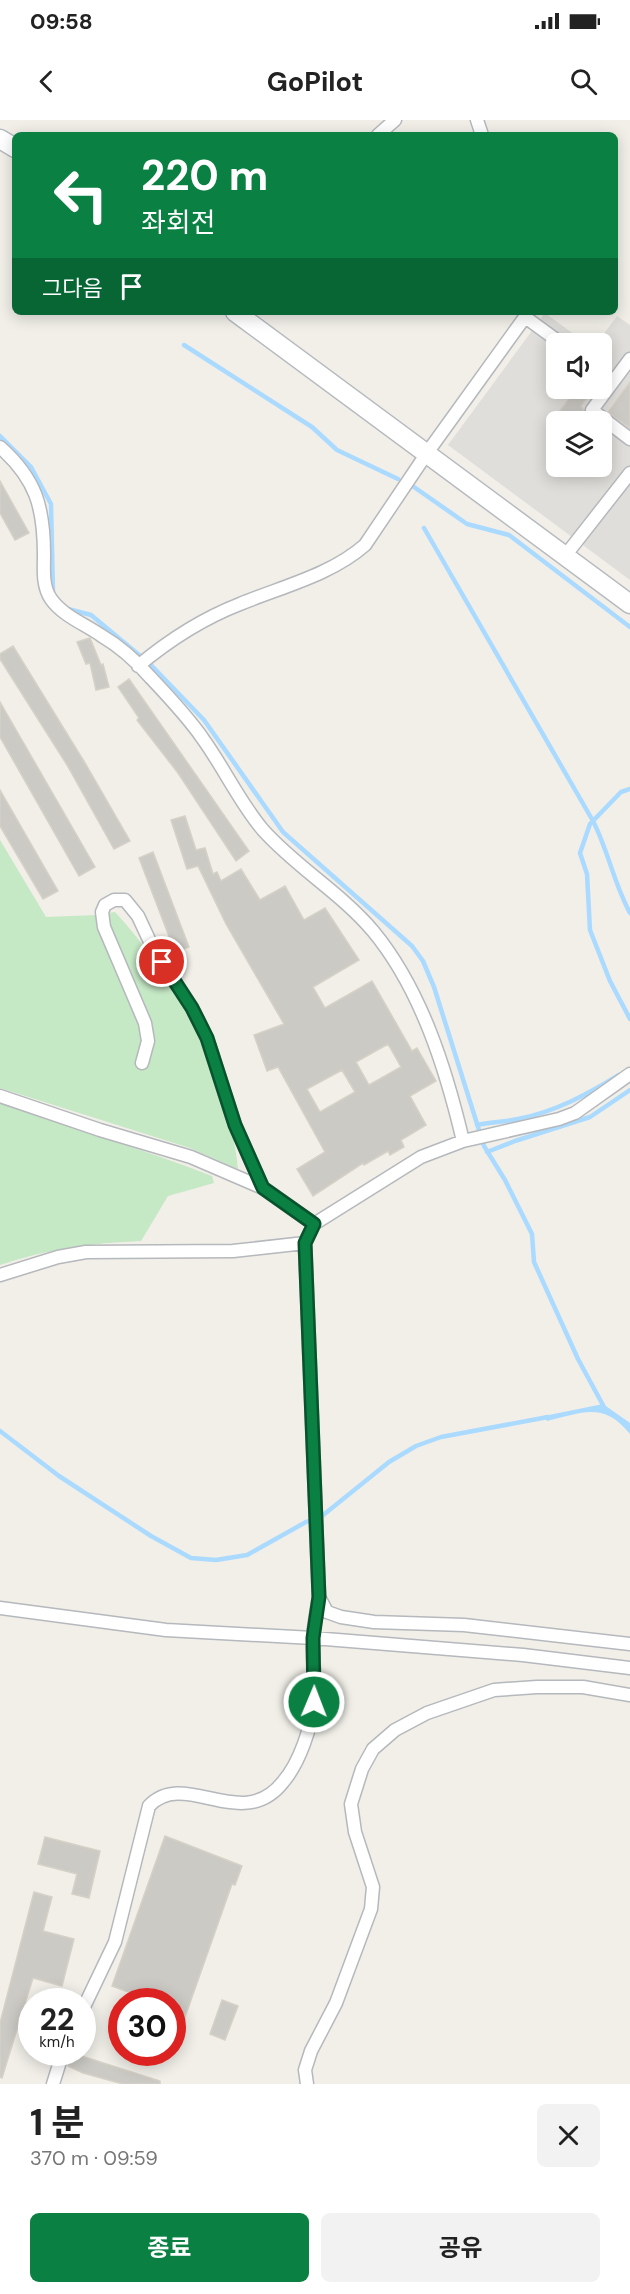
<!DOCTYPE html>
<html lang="ko">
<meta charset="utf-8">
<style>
body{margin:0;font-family:"DM Sans","Noto Sans KR",sans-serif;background:#f2f2f2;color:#222;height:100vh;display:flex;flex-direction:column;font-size:22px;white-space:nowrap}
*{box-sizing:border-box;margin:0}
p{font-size:20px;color:#767676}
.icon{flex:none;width:33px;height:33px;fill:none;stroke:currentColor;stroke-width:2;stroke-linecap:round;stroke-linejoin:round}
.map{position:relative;height:1964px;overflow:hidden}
.details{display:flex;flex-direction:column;background:#fff;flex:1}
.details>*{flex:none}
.top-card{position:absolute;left:12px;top:12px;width:606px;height:183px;border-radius:9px;box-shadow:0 3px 15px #0003;background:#0b8043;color:#fff;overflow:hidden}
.controls{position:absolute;left:546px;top:213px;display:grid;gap:12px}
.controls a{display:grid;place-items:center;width:66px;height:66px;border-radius:9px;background:#fff;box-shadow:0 3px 15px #0003;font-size:30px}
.speed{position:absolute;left:18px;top:1868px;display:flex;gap:12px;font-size:30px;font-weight:700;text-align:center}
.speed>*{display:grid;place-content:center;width:78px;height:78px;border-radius:50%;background:#fff;box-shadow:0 3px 15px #0003;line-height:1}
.speed small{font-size:15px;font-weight:400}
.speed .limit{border:9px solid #d22;background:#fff;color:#111}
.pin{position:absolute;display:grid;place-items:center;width:51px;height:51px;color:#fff;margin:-26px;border:3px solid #fff;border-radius:50%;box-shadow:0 2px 6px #0007}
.me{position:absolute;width:66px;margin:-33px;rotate:1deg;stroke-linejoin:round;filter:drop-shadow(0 0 4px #0008)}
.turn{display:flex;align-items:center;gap:21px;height:126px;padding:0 30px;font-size:27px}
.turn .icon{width:78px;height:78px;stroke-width:2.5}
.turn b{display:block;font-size:42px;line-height:51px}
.then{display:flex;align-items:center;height:57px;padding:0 30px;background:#0003;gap:12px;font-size:22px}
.round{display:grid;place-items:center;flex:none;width:63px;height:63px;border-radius:9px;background:#f2f2f2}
.headline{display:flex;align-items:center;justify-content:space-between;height:102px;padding:0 30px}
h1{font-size:36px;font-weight:700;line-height:45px}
.primary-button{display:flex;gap:12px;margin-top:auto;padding:12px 30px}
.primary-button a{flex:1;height:69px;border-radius:9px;background:#0b8043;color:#fff;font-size:24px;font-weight:700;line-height:69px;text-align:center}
.primary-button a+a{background:#f2f2f2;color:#222}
.status{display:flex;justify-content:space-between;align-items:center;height:42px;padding:0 30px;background:#fff;direction:ltr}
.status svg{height:16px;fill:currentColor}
header{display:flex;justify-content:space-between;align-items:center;height:78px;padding:0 30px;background:#fff;font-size:27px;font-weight:700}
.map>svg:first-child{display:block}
.industrial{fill:#e0deda;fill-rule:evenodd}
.green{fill:#c5e8c5}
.water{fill:#aadaff}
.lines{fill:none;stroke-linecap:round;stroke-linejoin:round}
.stream{stroke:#aadaff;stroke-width:4.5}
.building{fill:#cccac5;stroke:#d6d1c6;stroke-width:1.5;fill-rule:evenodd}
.street-casing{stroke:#b5b8bc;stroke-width:15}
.secondary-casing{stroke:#b6babf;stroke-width:21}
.street{stroke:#fff;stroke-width:12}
.secondary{stroke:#fff;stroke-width:18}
.route-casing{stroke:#07532c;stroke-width:15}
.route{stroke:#0b8043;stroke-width:10}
</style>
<div class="status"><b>09:58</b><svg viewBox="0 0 49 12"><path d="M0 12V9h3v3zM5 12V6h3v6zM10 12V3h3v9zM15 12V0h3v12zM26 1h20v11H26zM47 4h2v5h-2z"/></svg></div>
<header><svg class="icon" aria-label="back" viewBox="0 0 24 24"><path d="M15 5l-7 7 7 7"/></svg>GoPilot<svg class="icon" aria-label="search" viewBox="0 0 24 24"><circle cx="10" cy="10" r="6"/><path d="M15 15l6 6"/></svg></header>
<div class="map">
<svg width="630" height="1964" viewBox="0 0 630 1964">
<rect width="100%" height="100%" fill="#f1efe8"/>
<!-- industrial -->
<path class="industrial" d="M545,193L586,223L556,224V268H602V224L597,223L617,196L630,205V460L448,325ZM556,302H602V346H556Z"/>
<!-- green -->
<path class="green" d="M0,720L46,797L98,795L153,924L109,807L108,793L115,792C178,860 229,957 238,1049L190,1028L0,968Z
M0,982C70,1009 142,1028 212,1056L214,1063L168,1076L141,1121C92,1123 47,1129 0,1145Z"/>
<!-- water -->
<path class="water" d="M603,1284L630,1303V1314C603,1281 583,1293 547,1301L544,1296Z"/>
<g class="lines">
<!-- stream -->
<path class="stream" d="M184,225L312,307L337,330L398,359
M0,316L31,347L51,384L53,472
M414,367L467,404L509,415L630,507
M424,408L593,701C608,730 614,764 630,793
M68,489L91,495L150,544L204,600L283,712L412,826L423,841L434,867L484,1026L505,1060L532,1114L534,1142L578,1239L604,1287
M630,669L621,672L590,704L580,733L587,754L590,810L610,861L630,899
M477,1005C491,1002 504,1002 518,999C555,992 588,974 619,955
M487,1032L515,1021L590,997L630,970
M0,1311L59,1356L151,1416L191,1438L216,1440L247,1435L306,1402L322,1396L389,1342L416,1326L441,1317L548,1297"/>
</g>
<!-- building -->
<path class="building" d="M630,262V308L608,292Z
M577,268H594L581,286L587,296L593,302H552Z
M0,361L29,413L15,420L0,393Z
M90,518L101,545L103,544L109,567L96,570L90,543L86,544L77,522Z
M13,526L85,643L130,721L114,729L67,645L0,539V534Z
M129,559L249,731L236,741L178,653L137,600L139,598L118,567Z
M0,582L95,747L79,756L0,617Z
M0,670L58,771L43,779L0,706Z
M185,696L196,730L205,728L213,754L217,752L221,761L241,749L260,780L285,766L304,800L325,788L359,840L313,867L325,888L372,861L412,931L417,928L436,961L410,976L426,1005L401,1020L404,1027L390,1035L388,1031L364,1045L363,1043L313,1076L297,1049L325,1032L278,947L267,951L254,915L284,904L226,804L198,746L187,749L171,700ZM388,924L401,947L369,965L356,942ZM342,950L355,972L320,992L307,969Z
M153,732L189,827L175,832L139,738Z
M165,1716L242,1746L235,1765L232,1764L185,1897L172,1892V1881H153L112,1866Z
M45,1717L100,1731L89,1778L72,1774L77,1754L38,1744Z
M34,1772L52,1777L43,1811L74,1819L62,1866L33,1858L2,1958L0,1957V1903Z
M222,1880L238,1886L225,1920L210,1914Z
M72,1933L160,1961V1964H123L83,1953L68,1946Z"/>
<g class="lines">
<defs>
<path id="street" d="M477,0L482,15
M378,15L395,0
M630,239L592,290L630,319
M602,252L613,261
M0,327C36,359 44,387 44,435C44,449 42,466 51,479C63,496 85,504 102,516C119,526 137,542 150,557C168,576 188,597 203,619C224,648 240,683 263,710C296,747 341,773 373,811C421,869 446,949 463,1021
M565,436L630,353
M138,546C168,521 204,498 240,484C281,467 331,455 365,425L427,333L525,197L562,224
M142,943L148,921L145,903L104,807L102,792L105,785L114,780H125L138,796L152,826L192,888L207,918L235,1005L263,1068
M0,976L100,1010L191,1037L263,1068L314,1104
M0,1155L58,1137L86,1132L233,1131L305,1123
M319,1477L327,1492L341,1497L374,1502L464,1505L630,1524
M0,1488L166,1510L313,1518L523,1535L630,1548
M82,1891L115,1822L149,1686C185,1648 242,1714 283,1662C300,1642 311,1608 314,1582C316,1561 312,1539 313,1518C314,1504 317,1490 319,1477L305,1123L314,1104L421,1037L463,1021L559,999L575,993L630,954
M53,1964L63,1932
M307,1964L305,1950L311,1931L336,1883L371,1789L373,1767L355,1712L351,1684L362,1649L373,1629L395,1610L427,1593L494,1570L537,1567H583L630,1575"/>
<path id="secondary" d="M0,19L15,28
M235,192L630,484"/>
</defs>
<!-- street casing -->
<use href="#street" class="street-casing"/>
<!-- secondary casing -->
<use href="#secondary" class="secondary-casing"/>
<!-- street -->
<use href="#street" class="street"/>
<!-- secondary -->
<use href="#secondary" class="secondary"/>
</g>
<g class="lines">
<defs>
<path id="route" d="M162,842L192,888L207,918L235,1005L263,1068L314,1104L305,1123L319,1477L313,1518L314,1582"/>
</defs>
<!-- route casing -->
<use href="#route" class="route-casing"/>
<!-- route -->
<use href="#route" class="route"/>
</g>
</svg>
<div class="controls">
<a><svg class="icon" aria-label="sound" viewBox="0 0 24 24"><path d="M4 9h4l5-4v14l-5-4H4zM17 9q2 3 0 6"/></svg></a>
<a><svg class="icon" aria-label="layers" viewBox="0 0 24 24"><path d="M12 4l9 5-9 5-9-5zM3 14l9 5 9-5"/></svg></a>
</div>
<div class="speed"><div>22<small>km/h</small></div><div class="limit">30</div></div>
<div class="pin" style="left:162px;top:842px;background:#d93025"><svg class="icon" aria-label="arrive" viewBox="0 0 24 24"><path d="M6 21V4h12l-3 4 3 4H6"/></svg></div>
<svg class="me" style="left:314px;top:1582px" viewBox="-20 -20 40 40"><circle r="17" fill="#0b8043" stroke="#fff" stroke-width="3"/><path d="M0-11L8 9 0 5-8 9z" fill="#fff"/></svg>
<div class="top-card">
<div class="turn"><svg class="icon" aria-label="left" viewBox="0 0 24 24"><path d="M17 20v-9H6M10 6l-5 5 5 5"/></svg><div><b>220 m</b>좌회전</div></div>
<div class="then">그다음<svg class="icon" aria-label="arrive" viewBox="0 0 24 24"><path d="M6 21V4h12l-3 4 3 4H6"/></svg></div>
</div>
</div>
<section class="details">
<div class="headline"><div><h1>1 분</h1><p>370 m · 09:59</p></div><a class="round"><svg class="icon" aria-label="close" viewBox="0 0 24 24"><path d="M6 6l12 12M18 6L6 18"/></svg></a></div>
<div class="primary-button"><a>종료</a><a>공유</a></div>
</section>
